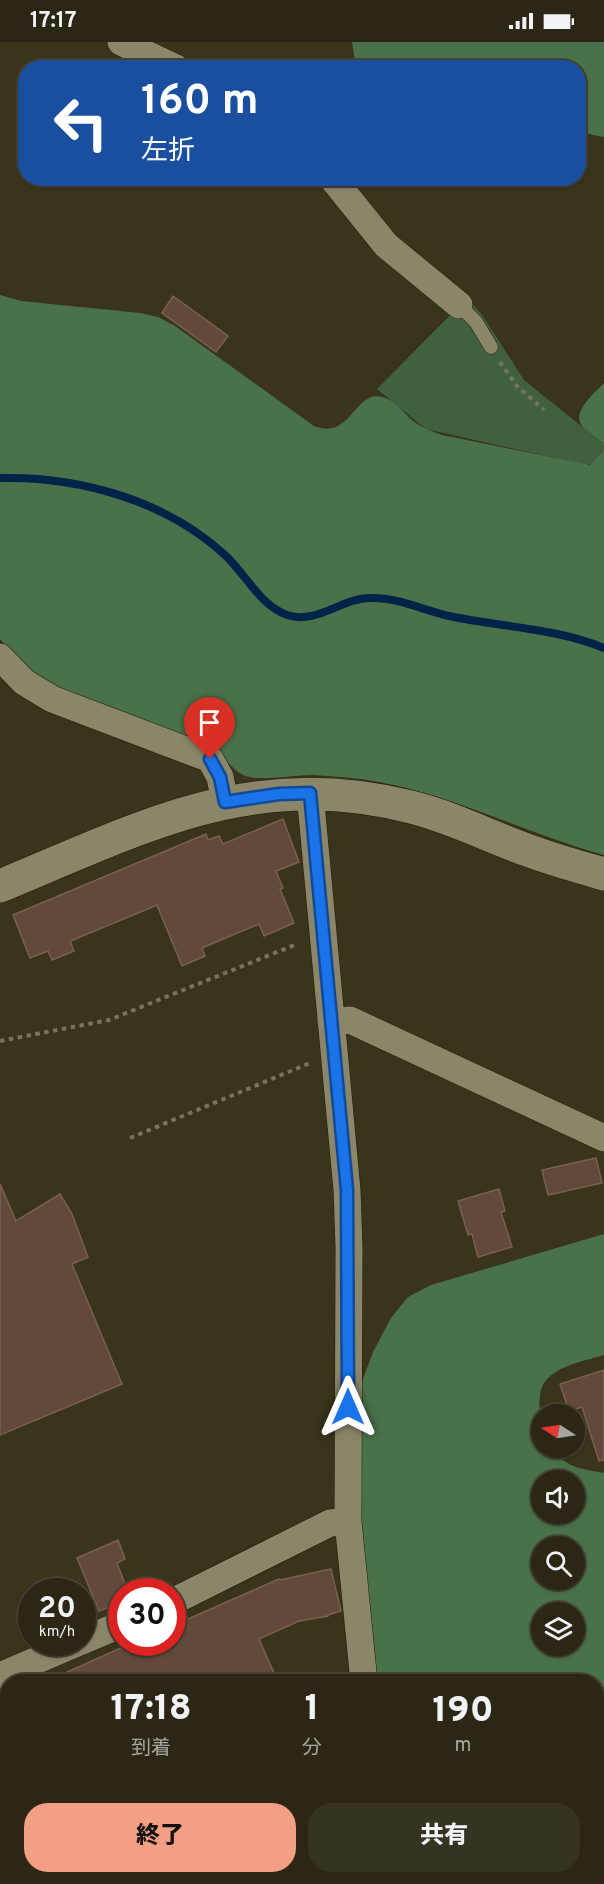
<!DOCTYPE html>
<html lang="ja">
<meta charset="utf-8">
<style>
body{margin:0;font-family:Overpass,"Noto Sans JP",sans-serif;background:#373322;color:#f1f3f6;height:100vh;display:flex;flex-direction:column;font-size:22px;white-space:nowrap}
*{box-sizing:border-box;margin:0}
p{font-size:20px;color:#a6a5a0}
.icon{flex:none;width:33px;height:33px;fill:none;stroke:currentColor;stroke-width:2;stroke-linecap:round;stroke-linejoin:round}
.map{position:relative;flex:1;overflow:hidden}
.panel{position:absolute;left:0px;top:1632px;width:604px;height:210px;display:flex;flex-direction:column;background:#2b2714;border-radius:24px 24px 0 0;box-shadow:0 2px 4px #0004,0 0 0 2px #474434}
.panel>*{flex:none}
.guide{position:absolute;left:18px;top:18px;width:568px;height:126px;border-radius:24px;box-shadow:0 2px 4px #0004,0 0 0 2px #474434;background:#1a4fa0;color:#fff;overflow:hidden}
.needle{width:39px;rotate:282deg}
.buttons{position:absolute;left:531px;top:1362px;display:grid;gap:12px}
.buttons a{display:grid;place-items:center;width:54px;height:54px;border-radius:50%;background:#2b2714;box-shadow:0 2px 4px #0004,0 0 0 2px #474434;font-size:30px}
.speed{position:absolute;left:18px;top:1536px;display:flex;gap:12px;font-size:30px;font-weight:700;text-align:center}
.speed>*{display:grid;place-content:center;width:78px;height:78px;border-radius:50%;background:#2b2714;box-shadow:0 2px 4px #0004,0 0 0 2px #474434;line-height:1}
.speed small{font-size:15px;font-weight:400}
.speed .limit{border:9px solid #d22;background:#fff;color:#111}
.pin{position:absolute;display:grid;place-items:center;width:51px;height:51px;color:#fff;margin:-62px -26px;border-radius:50% 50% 50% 0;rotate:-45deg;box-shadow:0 0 6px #0007}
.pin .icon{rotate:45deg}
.me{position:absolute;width:66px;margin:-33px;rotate:0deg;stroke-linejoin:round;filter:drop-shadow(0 0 4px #0008)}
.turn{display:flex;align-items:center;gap:21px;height:126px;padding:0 24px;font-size:27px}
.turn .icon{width:78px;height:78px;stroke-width:2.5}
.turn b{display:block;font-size:42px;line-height:51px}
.eta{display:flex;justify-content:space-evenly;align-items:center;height:102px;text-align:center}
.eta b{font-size:36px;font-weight:800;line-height:42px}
.primary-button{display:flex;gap:12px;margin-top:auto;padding:12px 24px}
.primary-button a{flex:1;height:69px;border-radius:24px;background:#f39f84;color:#111;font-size:24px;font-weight:800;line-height:69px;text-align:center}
.primary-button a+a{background:#373322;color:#f1f3f6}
.status{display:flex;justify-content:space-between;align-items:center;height:42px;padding:0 30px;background:#2b2714;direction:ltr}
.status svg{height:16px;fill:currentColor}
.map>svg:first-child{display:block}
.green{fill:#406040}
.forest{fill:#49724a;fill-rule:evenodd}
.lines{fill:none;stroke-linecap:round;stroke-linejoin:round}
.stream{stroke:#002448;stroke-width:8}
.building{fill:#63493c;stroke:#7a6051;stroke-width:1.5}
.lane-casing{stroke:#211b03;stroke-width:15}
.street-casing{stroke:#211b03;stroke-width:28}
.secondary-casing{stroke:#211b03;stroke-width:34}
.path{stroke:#78735d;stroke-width:4;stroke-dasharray:4.5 4.5;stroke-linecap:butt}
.lane{stroke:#8b8569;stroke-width:14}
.street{stroke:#8b8569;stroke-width:27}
.secondary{stroke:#8b8569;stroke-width:33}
.route-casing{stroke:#114b97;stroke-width:15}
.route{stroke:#1a73e8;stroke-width:10}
</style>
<div class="status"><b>17:17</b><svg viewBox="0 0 49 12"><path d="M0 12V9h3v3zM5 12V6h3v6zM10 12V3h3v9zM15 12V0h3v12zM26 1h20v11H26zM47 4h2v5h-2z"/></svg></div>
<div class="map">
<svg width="604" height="1842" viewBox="0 0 604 1842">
<rect width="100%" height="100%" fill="#39341a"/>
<!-- green -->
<path class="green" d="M467,256L483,274L524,338L601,400L604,404C601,413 594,423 585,423L426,387L377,347Z"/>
<!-- forest -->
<path class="forest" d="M352,0H604V95L579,90V26L356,25Z
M0,253L21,259L140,271L158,275L175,284L314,384C351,399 354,348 382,355C394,357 403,370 412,378C421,385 431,389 442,393L590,423L602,410L604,404C600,397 592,393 586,388C567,373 593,353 604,341V813C522,790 446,749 361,737C345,735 328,734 311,733C294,733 258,740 243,733C232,727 225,717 217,708L57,646L32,631L0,597Z
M604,1192V1313C582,1320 543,1325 540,1353C538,1368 542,1389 542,1406H553C565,1426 582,1427 604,1431V1842H400L396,1835L597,1834V1640H372L356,1479L360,1345L373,1310L391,1276L408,1255L431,1243ZM542,1438H574V1472H542ZM542,1504H574V1538H542ZM542,1570H574V1604H542Z"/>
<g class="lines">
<!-- stream -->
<path class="stream" d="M0,436C80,434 167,459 226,514C246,533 260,563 287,573C316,583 342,556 370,556C397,555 423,568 449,574C500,585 556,586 604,606"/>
</g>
<!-- building -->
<path class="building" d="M173,254L228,294L216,310L162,271Z
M283,777L299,820L276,829L283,846L280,847L294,881L264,894L259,882L202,906L205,914L182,924L157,863L73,898L70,899L74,909L52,918L48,909L30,916L13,873L206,792L208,798L219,794L223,802Z
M596,1116L602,1141L548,1153L542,1128Z
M0,1142L16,1179L60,1152L72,1172L88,1215L72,1222L122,1342L0,1393Z
M499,1147L505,1169L501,1170L512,1205L478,1215L472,1192L468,1193L458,1159Z
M604,1328V1418L599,1419L582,1365L569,1369L560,1342Z
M118,1498L125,1517L117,1521L128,1550H122V1560L99,1569L77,1516Z
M331,1527L341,1569L328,1573V1574L299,1579L259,1597L278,1640H45L134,1600H172V1584L279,1537L280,1538Z"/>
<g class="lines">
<defs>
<path id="lane" d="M459,263L476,280L491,305"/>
<path id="street" d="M121,0L176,26
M332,136L386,203L459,263
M0,615L24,640L52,657L210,717L220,735L225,760
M310,751L347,1148L349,1205L348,1479L364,1640
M331,980L350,978L604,1096
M172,1560L330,1481L348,1479
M82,1599L122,1582
M0,1634L79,1600
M385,1834L386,1842"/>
<path id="secondary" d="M0,844C143,785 251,725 411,765C452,775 490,795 530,809C554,818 579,825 604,832"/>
</defs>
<!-- lane casing -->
<use href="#lane" class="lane-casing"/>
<!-- street casing -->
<use href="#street" class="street-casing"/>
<!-- secondary casing -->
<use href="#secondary" class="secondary-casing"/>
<!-- path -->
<path class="path" d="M500,320L517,344L544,368
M0,999L109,978L297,902
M130,1096L310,1021"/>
<!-- lane -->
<use href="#lane" class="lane"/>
<!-- street -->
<use href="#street" class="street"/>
<!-- secondary -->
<use href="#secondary" class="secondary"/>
</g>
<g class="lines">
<defs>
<path id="route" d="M210,717L220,735L225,760L279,752L310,751L347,1148L348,1365"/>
</defs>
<!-- route casing -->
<use href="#route" class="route-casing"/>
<!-- route -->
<use href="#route" class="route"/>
</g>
</svg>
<div class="buttons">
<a><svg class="needle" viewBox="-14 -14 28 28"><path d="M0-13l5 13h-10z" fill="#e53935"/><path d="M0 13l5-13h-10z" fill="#a6a5a0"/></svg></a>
<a><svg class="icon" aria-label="sound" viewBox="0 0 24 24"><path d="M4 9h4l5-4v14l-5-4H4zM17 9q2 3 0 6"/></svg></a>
<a><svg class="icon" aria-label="search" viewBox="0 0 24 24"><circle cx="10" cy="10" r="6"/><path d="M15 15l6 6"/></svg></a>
<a><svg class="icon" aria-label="layers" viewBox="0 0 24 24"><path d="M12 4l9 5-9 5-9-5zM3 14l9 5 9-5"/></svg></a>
</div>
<div class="speed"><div>20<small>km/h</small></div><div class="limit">30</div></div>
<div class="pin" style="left:210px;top:717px;background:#d93025"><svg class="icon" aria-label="arrive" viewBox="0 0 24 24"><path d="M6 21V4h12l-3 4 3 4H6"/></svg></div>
<svg class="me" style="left:348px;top:1365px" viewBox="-20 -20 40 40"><path d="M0-17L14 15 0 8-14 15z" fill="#1a73e8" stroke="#fff" stroke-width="4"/></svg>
<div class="guide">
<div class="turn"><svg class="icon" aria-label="left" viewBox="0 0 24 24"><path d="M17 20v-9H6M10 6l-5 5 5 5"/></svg><div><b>160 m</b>左折</div></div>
</div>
<section class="panel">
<div class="eta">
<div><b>17:18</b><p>到着</p></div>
<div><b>1</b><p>分</p></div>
<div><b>190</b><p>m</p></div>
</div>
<div class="primary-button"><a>終了</a><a>共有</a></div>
</section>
</div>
